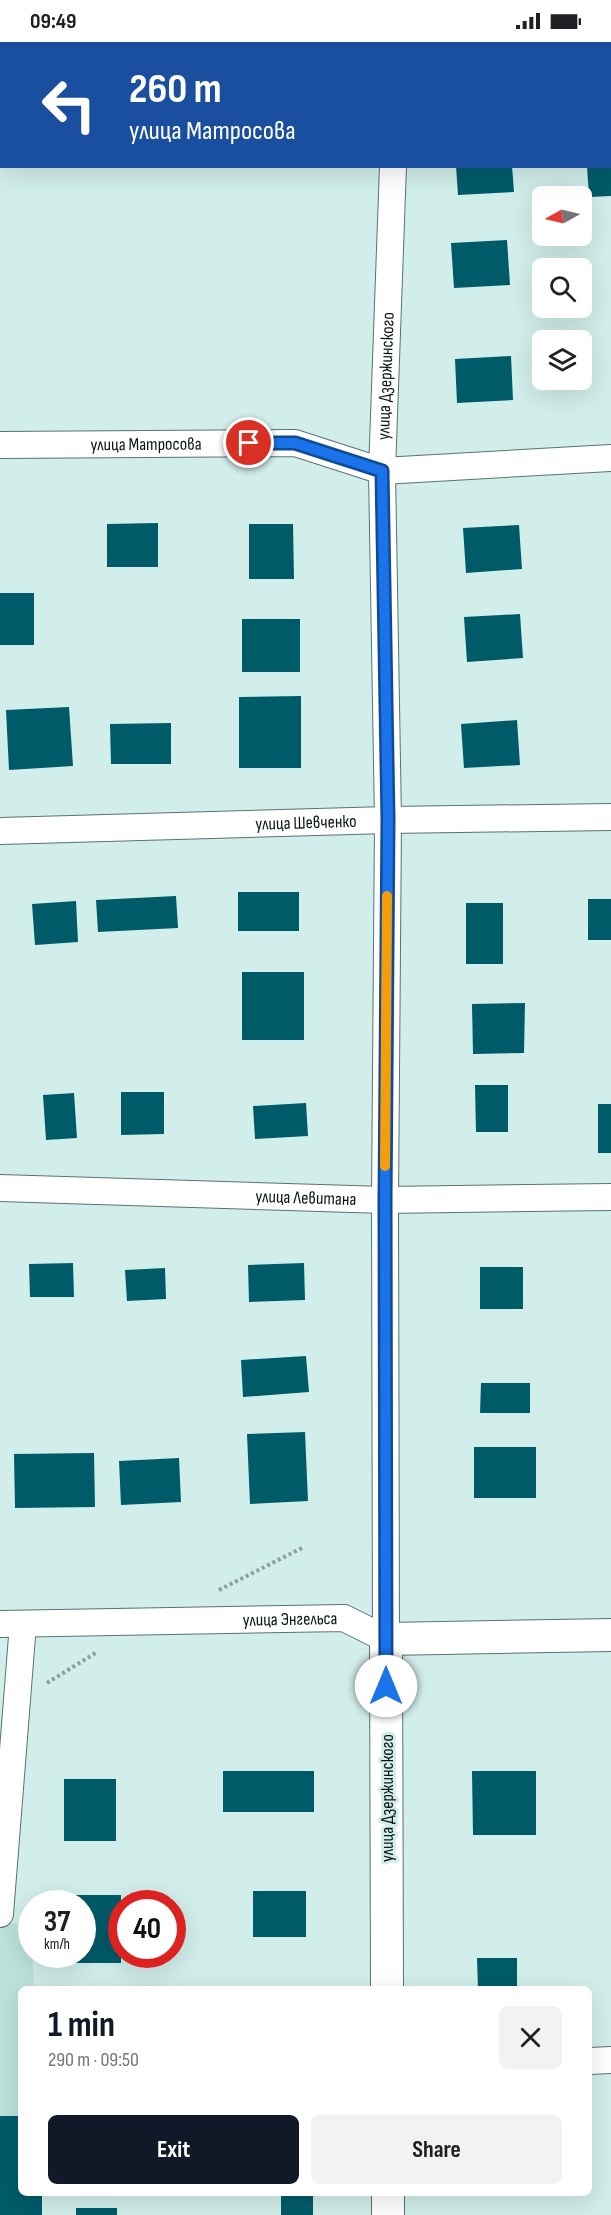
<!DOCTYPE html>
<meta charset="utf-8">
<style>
body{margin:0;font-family:"Sofia Sans Condensed",sans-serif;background:#f2f2f2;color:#202124;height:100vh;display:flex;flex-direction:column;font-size:22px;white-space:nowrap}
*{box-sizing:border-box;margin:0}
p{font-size:20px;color:#757577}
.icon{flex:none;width:33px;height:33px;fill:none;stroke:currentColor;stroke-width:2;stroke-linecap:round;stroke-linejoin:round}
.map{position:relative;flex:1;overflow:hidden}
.details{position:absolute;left:18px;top:1944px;width:574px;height:210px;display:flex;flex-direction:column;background:#fff;border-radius:9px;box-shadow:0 6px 24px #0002}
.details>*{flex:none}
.banner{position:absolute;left:0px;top:0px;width:612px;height:126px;box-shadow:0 6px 24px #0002;background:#1a4fa0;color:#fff;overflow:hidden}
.needle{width:39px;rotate:262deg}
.fabs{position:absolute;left:532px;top:144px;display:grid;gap:12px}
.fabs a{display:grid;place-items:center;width:60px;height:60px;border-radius:9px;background:#fff;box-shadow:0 6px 24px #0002;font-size:30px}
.speed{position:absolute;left:18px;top:1848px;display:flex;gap:12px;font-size:30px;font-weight:700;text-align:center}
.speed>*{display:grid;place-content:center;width:78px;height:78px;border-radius:50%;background:#fff;box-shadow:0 6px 24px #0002;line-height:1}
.speed small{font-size:15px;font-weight:400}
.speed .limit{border:9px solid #d22;background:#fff;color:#111}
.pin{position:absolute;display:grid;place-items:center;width:51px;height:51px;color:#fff;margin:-26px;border:3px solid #fff;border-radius:50%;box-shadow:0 2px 6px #0007}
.me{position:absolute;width:66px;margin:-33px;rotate:0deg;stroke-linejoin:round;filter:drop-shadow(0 0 4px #0008)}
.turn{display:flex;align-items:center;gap:21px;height:126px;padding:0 30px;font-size:27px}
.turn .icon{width:78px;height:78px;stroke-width:2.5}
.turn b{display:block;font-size:42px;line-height:51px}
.round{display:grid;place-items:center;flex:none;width:63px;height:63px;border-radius:9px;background:#f2f2f2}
.head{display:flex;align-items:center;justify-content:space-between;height:102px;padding:0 30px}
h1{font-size:36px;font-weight:700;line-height:45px;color:#111827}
.action{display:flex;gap:12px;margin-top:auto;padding:12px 30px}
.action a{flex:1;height:69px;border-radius:9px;background:#111827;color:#fff;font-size:24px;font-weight:700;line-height:69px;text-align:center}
.action a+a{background:#f2f2f2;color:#202124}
.status{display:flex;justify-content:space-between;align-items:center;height:42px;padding:0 30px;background:#fff;direction:ltr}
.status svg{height:16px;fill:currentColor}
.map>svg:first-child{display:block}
.built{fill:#bce2dc}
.building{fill:#005b69}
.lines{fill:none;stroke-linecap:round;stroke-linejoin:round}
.minor-casing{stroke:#597370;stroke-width:28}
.tertiary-casing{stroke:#597370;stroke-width:34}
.path{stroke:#8ba19e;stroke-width:4;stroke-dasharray:3 3;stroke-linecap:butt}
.minor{stroke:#fff;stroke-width:26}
.tertiary{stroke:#fff;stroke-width:32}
.route-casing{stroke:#114b97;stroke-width:15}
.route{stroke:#1a73e8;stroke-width:10}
.slow{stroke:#f59e0b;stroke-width:10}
.labels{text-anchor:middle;stroke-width:6;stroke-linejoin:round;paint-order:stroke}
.street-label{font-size:18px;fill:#0c1615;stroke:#d1eeea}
</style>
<div class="status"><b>09:49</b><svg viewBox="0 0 49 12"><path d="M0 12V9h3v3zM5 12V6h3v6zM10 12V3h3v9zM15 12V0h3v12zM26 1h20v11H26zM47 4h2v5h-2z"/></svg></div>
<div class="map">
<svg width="611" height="2173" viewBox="0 0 611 2173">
<rect width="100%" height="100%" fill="#d1eeea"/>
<!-- built -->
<path class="built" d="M31,1881L34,1947H21V2151L0,2173V1882Z"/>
<!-- building -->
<path class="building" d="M456,124H512L514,150L458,153Z
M587,124H611V154L589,155Z
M507,198L510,243L454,246L451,201Z
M511,314L513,358L457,361L455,317Z
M158,481V525H107V482Z
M249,482H293L294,537H249Z
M519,483L522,527L466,531L463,486Z
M0,551H34V603H0Z
M520,572L523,616L467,620L464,575Z
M242,577H300V630H242Z
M301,654V726H239V655Z
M69,665L73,724L9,728L6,668Z
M517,678L520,723L464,726L461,682Z
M171,681V722H111L110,682Z
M238,850H299V889H238Z
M176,854L178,886L98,890L96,858Z
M588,857H611V898H588Z
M76,859L78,900L35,903L32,862Z
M466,861H503V922H466Z
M242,930H304V998H242Z
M525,961L524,1011L473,1012L472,962Z
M475,1043H508V1090H476Z
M121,1050H164V1092L121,1093Z
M74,1051L77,1096L46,1098L43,1053Z
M306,1061L308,1094L255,1097L253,1064Z
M598,1062H611V1111H598Z
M73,1221L74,1255H30L29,1222Z
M304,1221L305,1258L249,1260L248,1223Z
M480,1225H523V1267H480Z
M165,1226L166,1257L127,1259L125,1228Z
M306,1314L309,1350L243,1355L241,1318Z
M481,1341H530V1371H480Z
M305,1390L308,1459L250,1462L247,1392Z
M474,1405H536V1456H474Z
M94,1411L95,1465L15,1466L14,1412Z
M179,1416L181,1460L121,1463L119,1419Z
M223,1729H314V1770H223Z
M472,1729H536V1793H473Z
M64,1737H116V1799H64Z
M253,1849H306V1895H253Z
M68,1853H121V1921H69V1912H82V1862H68Z
M477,1916H517V1947H478Z
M0,2074H21V2151H42V2173H0Z
M281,2151H313V2173H281Z
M76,2166H117V2173H76Z"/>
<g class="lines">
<defs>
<g id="minor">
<path d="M393,0V2"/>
<path d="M610,58H611"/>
<path id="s1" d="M0,403L295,401L382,429L611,416"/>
<path id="s2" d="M0,789L388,778L611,775"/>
<path id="s3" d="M0,1146L385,1158L611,1155"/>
<path id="s4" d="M0,1582L344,1576L386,1597L385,1158L388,778L382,429L393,124"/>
<path d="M0,1872L23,1582"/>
<path d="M590,2019L611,2018"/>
</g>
<path id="tertiary" d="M387,1947L386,1597L611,1593
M388,2151V2173"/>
</defs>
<!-- minor casing -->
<use href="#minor" class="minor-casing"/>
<!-- tertiary casing -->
<use href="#tertiary" class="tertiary-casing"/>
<!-- path -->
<path class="path" d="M219,1548L304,1505
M47,1641L97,1610"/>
<!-- minor -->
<use href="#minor" class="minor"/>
<!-- tertiary -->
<use href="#tertiary" class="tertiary"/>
</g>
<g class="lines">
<defs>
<path id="route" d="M249,401H295L382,429L388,777L385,1158L386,1644"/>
</defs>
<!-- route casing -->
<use href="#route" class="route-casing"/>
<!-- route -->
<use href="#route" class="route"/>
<!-- slow -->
<path class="slow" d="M385,1124L387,854"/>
</g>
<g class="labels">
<!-- street labels -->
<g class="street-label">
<text dy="6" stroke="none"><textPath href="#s4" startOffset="1654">улица Дзержинского</textPath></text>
<text dy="6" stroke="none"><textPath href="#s1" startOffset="146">улица Матросова</textPath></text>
<text dy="6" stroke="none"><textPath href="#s2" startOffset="306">улица Шевченко</textPath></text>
<text dy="6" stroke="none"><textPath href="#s3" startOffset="306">улица Левитана</textPath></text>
<text dy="6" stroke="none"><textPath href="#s4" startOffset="290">улица Энгельса</textPath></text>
<text transform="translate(387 1756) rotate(-90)" y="6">улица Дзержинского</text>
</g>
</g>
</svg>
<div class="fabs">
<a><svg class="needle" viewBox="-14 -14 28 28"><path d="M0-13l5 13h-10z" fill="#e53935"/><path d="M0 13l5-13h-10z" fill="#757577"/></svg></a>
<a><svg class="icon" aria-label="search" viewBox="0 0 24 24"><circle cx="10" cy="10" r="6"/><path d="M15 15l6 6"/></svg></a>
<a><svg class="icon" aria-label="layers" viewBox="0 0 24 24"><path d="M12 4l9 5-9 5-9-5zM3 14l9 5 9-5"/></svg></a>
</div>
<div class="speed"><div>37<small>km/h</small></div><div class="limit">40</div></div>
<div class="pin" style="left:249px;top:401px;background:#d93025"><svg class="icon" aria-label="arrive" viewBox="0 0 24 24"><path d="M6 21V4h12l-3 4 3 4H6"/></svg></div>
<svg class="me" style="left:386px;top:1644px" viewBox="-20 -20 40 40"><circle r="19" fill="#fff"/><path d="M0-13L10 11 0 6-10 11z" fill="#1a73e8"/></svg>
<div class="banner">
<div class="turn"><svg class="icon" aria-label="left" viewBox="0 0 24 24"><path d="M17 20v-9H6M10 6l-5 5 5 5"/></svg><div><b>260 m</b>улица Матросова</div></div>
</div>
<section class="details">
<div class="head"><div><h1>1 min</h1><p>290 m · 09:50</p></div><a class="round"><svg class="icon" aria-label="close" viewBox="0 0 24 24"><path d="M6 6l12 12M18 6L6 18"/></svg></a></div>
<div class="action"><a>Exit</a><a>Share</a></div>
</section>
</div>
